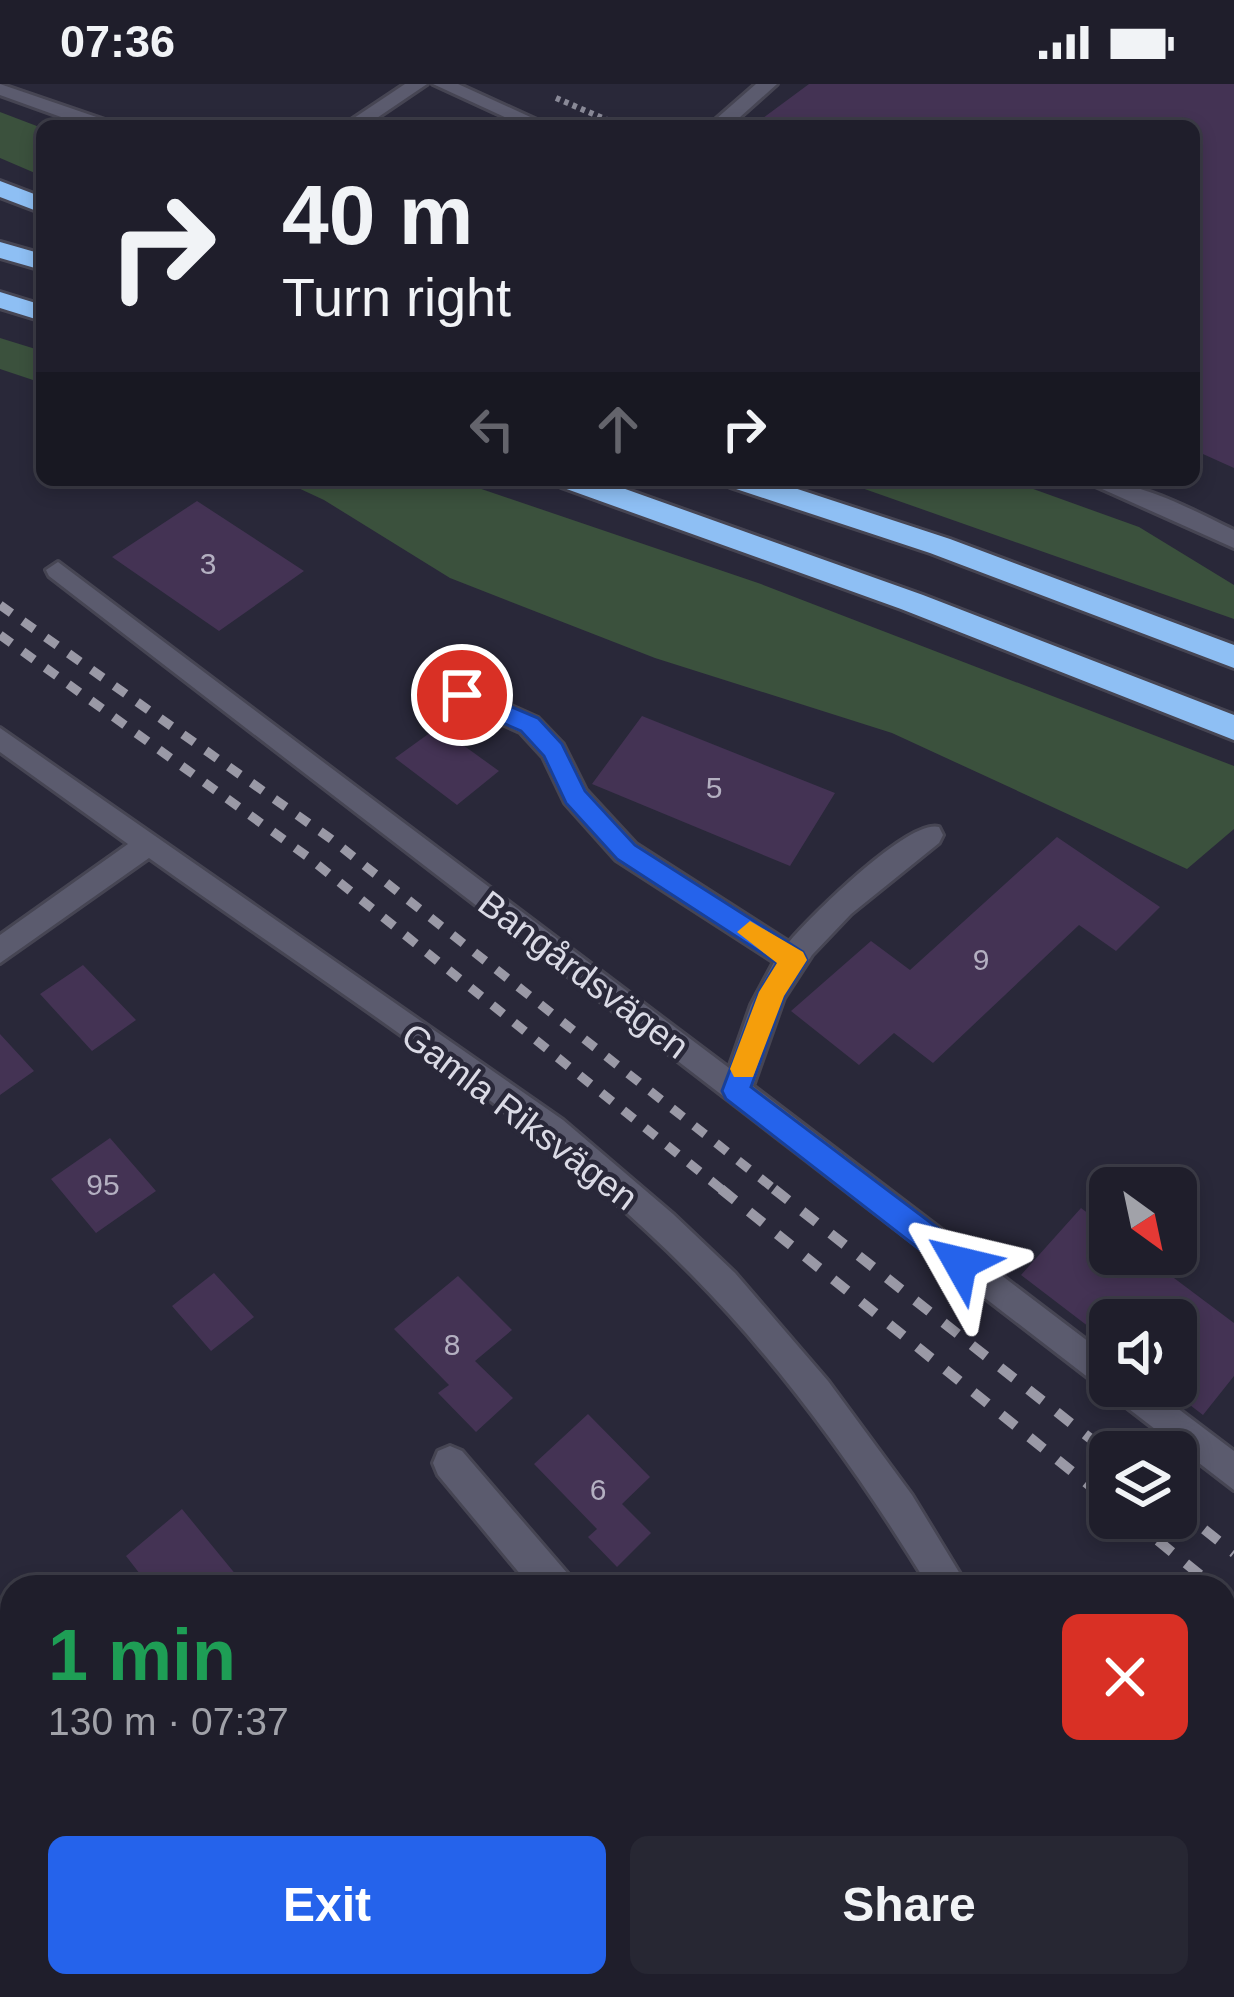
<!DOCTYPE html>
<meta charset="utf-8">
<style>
body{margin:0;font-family:Arial,sans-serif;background:#272733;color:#f1f3f6;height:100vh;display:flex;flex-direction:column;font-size:45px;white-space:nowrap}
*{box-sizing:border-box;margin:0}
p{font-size:39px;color:#a1a2a9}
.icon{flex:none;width:66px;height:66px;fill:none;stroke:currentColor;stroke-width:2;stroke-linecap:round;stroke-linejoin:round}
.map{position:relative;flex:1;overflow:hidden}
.panel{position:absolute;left:0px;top:1491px;width:1236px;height:423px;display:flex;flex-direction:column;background:#1f1e2b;border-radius:36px 36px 0 0;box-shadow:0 6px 18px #0003,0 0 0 3px #3c3c47}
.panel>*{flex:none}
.hud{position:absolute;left:36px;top:36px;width:1164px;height:366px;border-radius:18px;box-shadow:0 6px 18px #0003,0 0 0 3px #3c3c47;background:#1f1e2b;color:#f1f3f6;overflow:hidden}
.needle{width:78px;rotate:147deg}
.tools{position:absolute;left:1089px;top:1083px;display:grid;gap:24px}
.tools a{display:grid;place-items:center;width:108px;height:108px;border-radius:18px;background:#1f1e2b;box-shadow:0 6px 18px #0003,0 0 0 3px #3c3c47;font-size:60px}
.pin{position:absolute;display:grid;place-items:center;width:102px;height:102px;color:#fff;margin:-51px;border:6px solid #fff;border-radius:50%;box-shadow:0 3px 12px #0007}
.me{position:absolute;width:132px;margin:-66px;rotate:307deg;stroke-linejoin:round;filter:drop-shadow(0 0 9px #0008)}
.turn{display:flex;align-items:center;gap:42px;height:252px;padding:0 48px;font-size:54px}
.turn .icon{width:156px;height:156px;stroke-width:2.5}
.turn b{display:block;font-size:84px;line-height:102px}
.lanes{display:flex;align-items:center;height:114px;padding:0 48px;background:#0003;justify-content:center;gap:60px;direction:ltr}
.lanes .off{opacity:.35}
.round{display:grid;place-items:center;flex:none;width:126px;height:126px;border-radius:18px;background:#272733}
.head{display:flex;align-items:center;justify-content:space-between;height:204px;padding:0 48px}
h1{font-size:72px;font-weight:600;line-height:90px;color:#1e9e55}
.primary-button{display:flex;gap:24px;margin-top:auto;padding:24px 48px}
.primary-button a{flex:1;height:138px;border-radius:18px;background:#2563eb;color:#fff;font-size:48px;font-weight:600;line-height:138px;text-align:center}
.primary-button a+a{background:#272733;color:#f1f3f6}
.status{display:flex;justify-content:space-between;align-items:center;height:84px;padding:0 60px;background:#1f1e2b;direction:ltr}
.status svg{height:33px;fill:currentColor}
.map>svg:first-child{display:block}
.green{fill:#3b513d}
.building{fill:#443354}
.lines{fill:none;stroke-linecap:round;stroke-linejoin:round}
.minor-casing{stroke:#464553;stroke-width:6}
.highway-casing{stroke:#464553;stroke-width:6}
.path{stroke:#898997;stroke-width:6;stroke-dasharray:4.5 4.5;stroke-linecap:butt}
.minor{fill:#5b5b6e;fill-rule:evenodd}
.highway{fill:#8ebff4;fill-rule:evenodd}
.rail-far1{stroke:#9a99a6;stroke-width:9;stroke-dasharray:14 14;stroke-linecap:butt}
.rail{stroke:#9a99a6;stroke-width:10;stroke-dasharray:18 18;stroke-linecap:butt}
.route{fill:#2563eb;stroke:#184099;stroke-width:3}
.slow{fill:#f59e0b}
.labels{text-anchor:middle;stroke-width:9;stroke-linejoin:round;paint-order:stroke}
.number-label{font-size:30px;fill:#b4b0c1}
.street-label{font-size:36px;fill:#dadae5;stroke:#292839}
</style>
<div class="status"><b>07:36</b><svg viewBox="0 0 49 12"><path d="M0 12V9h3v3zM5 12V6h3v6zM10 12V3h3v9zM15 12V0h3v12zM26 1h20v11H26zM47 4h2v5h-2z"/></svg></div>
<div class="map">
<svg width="1234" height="1913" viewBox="0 0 1234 1913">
<rect width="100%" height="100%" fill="#292839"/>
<!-- green -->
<path class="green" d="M0,28L42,44V92L0,74Z
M0,254L42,267V299L0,285Z
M281,396H455L761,500L1234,682V745L1187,785L892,649L655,574L450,494L324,416Z
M839,396H1008L1139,443L1234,501V535Z"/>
<!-- building -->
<path class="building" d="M809,0H1234V384L1194,366V42H752Z
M197,417L304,487L219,547L112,473Z
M642,632L835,709L790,782L592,700Z
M438,643L499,687L457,721L395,674Z
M1057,753L1160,823L1116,867L1079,841L933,979L894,949L859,981L791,927L871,857L910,886Z
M83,881L136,936L92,967L40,910Z
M0,950L34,987L0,1011Z
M110,1054L156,1107L96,1149L51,1095Z
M1081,1124L1110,1146V1170H1142L1234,1239V1292L1203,1331L1165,1302H1176V1236H1110V1259L1021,1191Z
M214,1189L254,1233L211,1267L172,1222Z
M458,1192L512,1246L475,1277L513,1314L476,1348L438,1309L449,1301L394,1245Z
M588,1330L650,1393L622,1420L651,1449L617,1483L588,1453L597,1445L534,1380Z
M182,1425L246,1503H150L126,1472Z
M336,1902H424L412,1913H343Z"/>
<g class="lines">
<defs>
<path id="minor" d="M0,0L111,38L114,42H86L0,11Z
M405,0H427L365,42H342Z
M433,0H458L550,42H524Z
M756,0H777L730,42H708Z
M1082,396C1139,396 1184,422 1234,446V464Z
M58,478L729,984L751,921L774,878L616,776L565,719L543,673L520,648L453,618L449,611L453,604H471L538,634L563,660L586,706L636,760L789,858C810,833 909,734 939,743L943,751L939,759L851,830L812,871L784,914L753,1002L1110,1274V1302H1148L1234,1367V1406L49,492L46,486Z
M0,644L563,1036L673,1130L735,1189L828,1297L912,1411L968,1503H929C861,1392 784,1284 692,1191C537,1033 329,903 149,774L0,879V851L128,760L0,668Z
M450,1362L462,1367L568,1490L573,1503H531L438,1391L433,1379L438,1367Z
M0,1889L12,1893V1902H22L27,1913H0Z
M589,1902H633L638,1913H593Z
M1180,1902H1224L1229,1913H1184Z"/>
<path id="highway" d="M0,97L42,113V129L0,113Z
M0,158L42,170V186L0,174Z
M0,208L42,221V237L0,224Z
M557,396H600L923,511L1234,631V656L901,525L561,403Z
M726,396H770L950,455L1234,561V584L930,469L730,403Z"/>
</defs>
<!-- minor casing -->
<use href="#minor" class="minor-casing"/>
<!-- highway casing -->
<use href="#highway" class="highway-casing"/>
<!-- path -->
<path class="path" d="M556,14L621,42"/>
<!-- minor -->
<use href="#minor" class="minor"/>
<!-- highway -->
<use href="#highway" class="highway"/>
<!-- rail-far1 -->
<path class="rail-far1" d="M0,521L331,755L778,1108
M0,551L308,773L725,1108"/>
<!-- rail -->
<path class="rail" d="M721,1105L1110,1418
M774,1105L1110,1370
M1176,1423L1234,1469
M1130,1434L1215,1503"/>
</g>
<!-- route -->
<path class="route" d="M462,602L538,634L562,660L585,707L635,761L803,868L807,876L784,912L751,1003L971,1169L975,1179L971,1189L960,1192L950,1189L726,1015L722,1007L759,908L777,879L617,775L566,719L544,672L521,647L453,617V605Z"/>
<!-- slow -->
<path class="slow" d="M750,837L803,868L807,876L784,912L753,993H734L730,985L759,908L777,879L737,848Z"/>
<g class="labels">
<!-- number labels -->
<g class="number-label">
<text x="208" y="490">3</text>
<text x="714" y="714">5</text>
<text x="981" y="886">9</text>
<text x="103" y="1111">95</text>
<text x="452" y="1271">8</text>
<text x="598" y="1416">6</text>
</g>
<!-- street labels -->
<g class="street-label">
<text transform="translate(584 890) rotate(37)" y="13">Bangårdsvägen</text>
<text transform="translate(520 1032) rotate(37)" y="13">Gamla Riksvägen</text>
</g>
</g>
</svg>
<div class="tools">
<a><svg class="needle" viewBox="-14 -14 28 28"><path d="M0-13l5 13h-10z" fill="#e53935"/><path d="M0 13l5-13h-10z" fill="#a1a2a9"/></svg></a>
<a><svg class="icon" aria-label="sound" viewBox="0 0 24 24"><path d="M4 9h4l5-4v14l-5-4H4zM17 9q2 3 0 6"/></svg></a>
<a><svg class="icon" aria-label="layers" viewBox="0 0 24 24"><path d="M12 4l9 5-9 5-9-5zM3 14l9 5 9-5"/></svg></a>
</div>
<div class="pin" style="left:462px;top:611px;background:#d93025"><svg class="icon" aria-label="arrive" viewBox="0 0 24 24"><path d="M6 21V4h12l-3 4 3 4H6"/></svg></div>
<svg class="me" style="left:960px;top:1179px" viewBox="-20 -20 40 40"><path d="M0-17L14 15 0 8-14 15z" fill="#2563eb" stroke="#fff" stroke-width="4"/></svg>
<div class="hud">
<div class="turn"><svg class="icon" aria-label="right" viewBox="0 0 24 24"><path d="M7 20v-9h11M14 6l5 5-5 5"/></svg><div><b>40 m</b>Turn right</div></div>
<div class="lanes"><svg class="icon off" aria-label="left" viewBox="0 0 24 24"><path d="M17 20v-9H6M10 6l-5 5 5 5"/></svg><svg class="icon off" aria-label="ahead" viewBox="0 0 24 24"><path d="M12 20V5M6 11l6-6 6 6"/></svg><svg class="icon" aria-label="right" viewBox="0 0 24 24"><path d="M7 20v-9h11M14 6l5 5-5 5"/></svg></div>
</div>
<section class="panel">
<div class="head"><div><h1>1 min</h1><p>130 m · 07:37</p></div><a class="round" style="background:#d93025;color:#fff"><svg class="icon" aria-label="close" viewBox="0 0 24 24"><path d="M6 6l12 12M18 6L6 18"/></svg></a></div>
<div class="primary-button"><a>Exit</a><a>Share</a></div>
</section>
</div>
